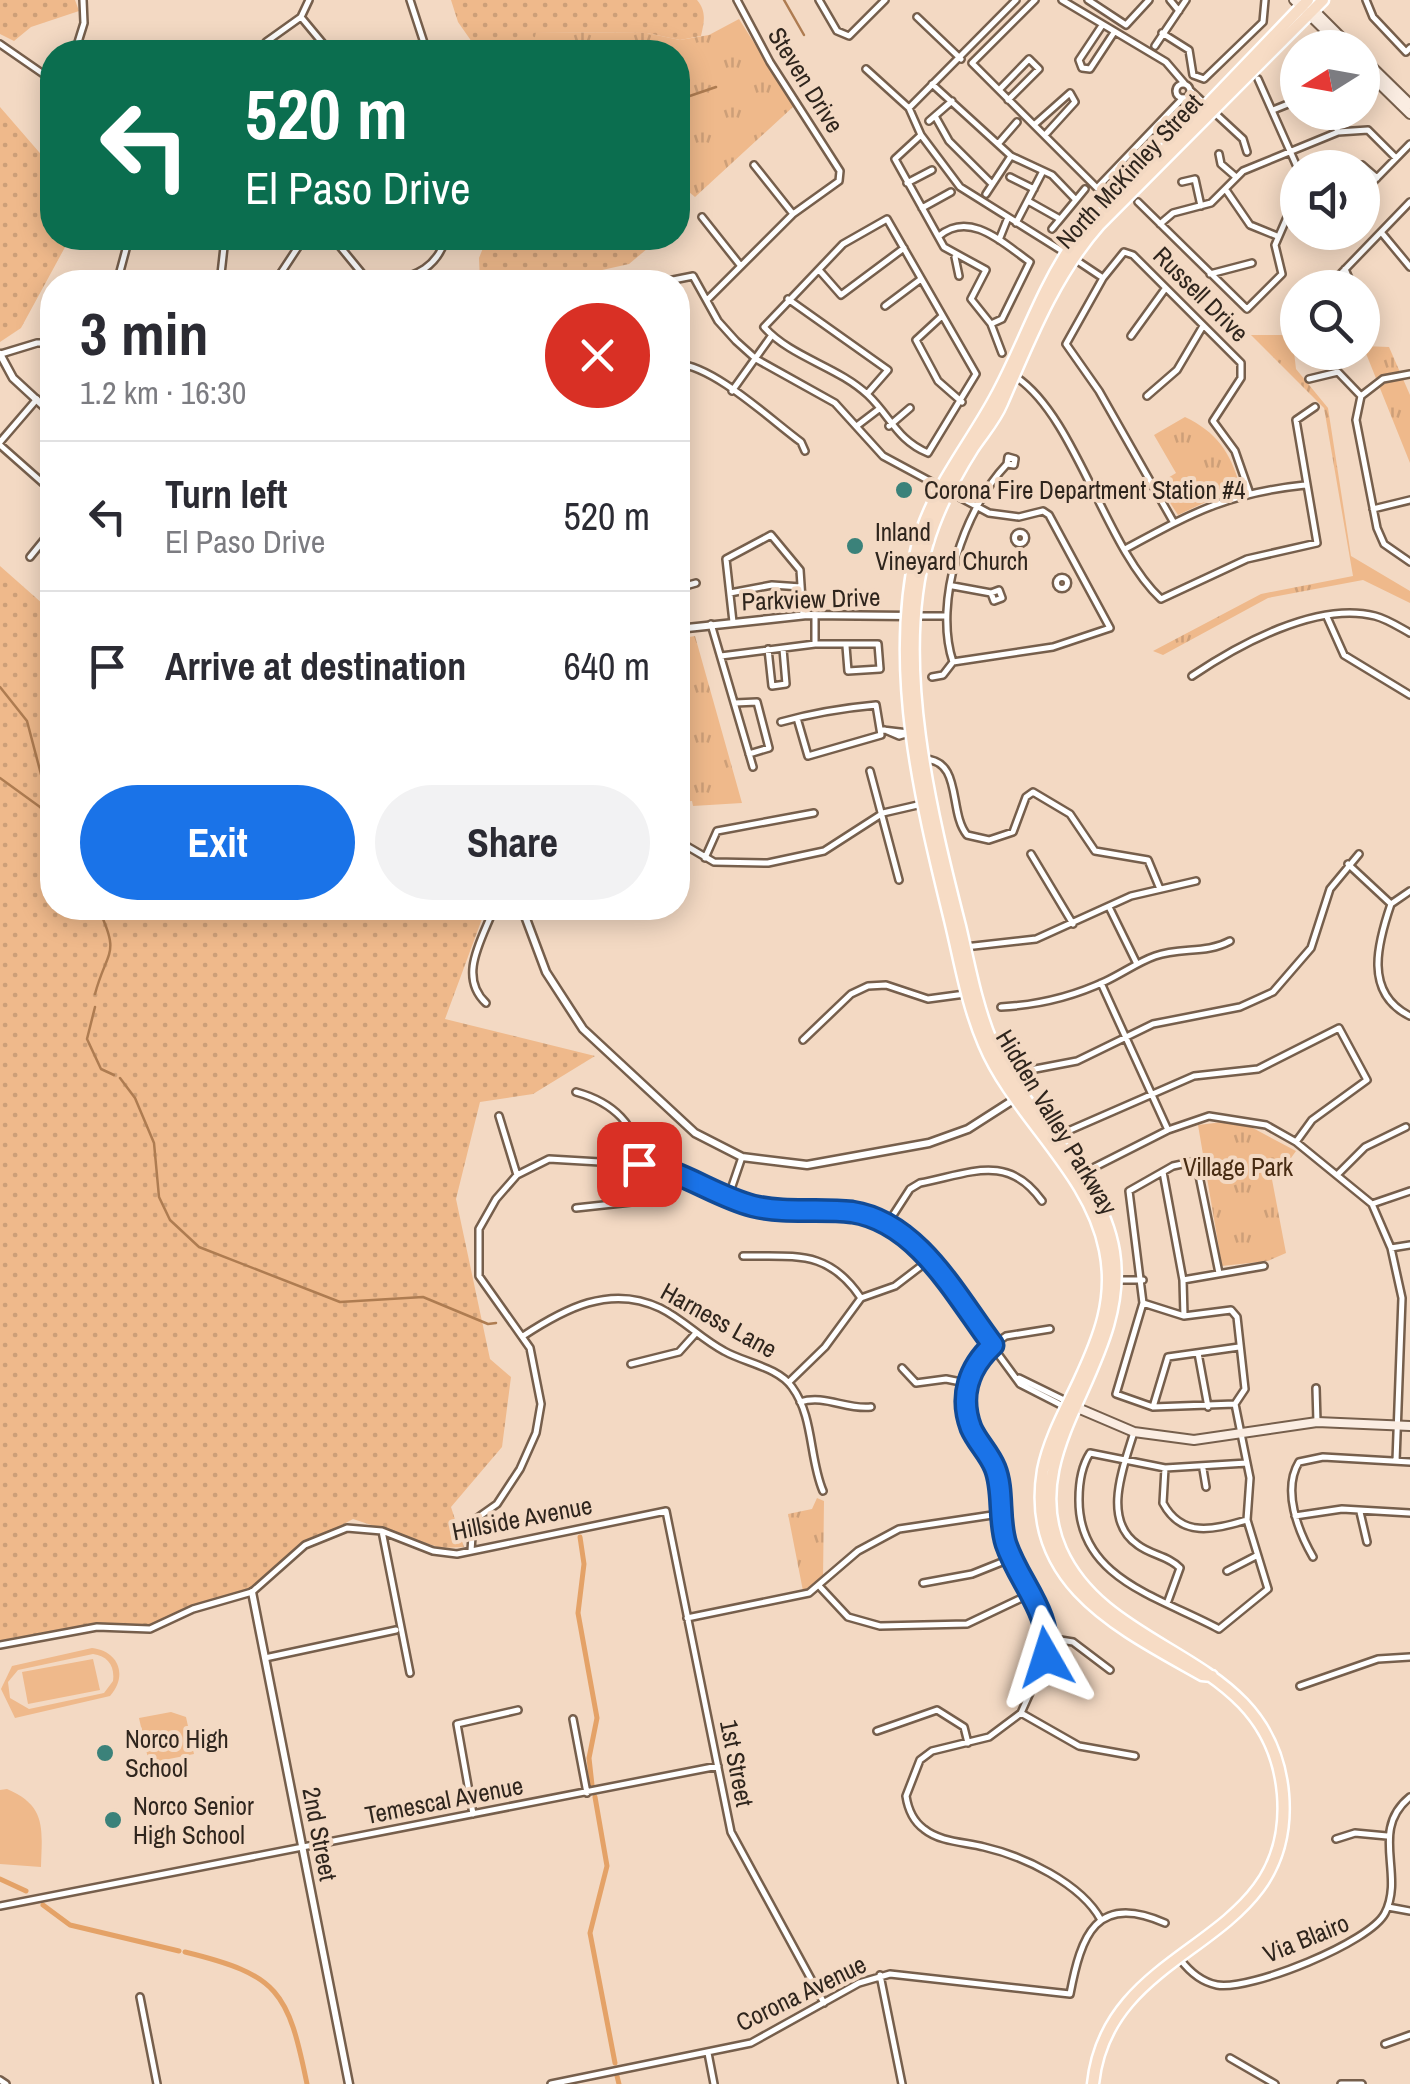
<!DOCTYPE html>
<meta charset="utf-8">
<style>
body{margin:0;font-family:"Archivo Narrow",sans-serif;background:#f2f2f3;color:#2b2b33;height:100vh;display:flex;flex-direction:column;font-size:38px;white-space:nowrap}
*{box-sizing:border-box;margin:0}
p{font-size:32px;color:#7c7c81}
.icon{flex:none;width:55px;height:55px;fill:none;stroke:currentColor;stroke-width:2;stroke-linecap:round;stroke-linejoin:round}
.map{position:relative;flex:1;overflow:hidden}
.side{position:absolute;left:40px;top:270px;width:650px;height:650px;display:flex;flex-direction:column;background:#fff;border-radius:40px;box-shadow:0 5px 25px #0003}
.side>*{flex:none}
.guide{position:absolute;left:40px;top:40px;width:650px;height:210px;border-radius:40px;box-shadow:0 5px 25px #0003;background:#0b6e4f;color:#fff;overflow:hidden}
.needle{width:65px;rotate:259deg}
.controls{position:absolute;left:1280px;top:30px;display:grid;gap:20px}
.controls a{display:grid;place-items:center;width:100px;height:100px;border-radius:50%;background:#fff;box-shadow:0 5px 25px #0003;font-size:50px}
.pin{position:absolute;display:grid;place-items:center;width:85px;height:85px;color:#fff;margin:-42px;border-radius:20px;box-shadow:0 5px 15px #0006}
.me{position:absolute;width:110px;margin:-55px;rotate:354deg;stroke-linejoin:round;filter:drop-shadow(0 0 8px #0008)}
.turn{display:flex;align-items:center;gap:35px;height:210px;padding:0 40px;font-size:45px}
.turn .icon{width:130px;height:130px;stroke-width:2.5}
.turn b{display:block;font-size:70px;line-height:85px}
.round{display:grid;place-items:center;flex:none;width:105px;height:105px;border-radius:52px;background:#f2f2f3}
.summary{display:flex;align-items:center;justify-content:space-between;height:170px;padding:0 40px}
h1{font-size:60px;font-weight:700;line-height:75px}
.action{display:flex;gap:20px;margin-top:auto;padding:20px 40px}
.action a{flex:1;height:115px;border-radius:60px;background:#1a73e8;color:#fff;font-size:40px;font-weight:700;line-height:115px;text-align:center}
.action a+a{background:#f2f2f3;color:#2b2b33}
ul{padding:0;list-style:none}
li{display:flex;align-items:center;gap:30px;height:150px;padding:0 40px;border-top:2px solid #e1e1e2}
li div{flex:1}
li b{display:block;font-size:38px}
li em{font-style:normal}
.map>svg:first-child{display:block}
.grass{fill:url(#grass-dots)}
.park{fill:url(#park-tufts)}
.pitch{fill:#efb98b;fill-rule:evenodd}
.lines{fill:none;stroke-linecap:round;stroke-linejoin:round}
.stream{stroke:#ae7c51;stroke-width:2.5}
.canal{stroke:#e4a267;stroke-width:5}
.minor-casing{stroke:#765f4c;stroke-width:10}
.tertiary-casing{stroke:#765f4c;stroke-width:11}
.secondary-casing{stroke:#765f4c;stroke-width:12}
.primary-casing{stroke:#fff;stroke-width:15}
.minor{stroke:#fff;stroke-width:5}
.tertiary{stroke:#fff;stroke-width:6}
.secondary{stroke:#fbede2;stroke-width:8}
.primary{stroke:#f7dcc5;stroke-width:10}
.route-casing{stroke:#114b97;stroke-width:25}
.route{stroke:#1a73e8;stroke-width:18}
.poi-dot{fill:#3b827a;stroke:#f3d9c3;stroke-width:4}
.labels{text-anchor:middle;stroke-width:8;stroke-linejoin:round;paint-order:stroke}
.street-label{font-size:25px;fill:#2f251d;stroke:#f3d9c3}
.poi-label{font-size:25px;fill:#2f251d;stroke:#f3d9c3;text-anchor:start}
.park-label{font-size:25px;fill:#482c13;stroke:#f3d9c3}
</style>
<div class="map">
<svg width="1410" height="2084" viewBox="0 0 1410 2084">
<defs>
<pattern id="grass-dots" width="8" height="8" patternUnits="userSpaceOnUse" patternTransform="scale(2.5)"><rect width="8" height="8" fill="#efb98b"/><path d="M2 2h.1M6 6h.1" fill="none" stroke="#cd9f78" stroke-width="1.8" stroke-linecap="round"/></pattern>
<pattern id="park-tufts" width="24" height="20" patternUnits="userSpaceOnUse" patternTransform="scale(2.5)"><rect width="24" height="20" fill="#efb98b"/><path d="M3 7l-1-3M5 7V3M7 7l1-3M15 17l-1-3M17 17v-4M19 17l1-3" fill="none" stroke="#cd9f78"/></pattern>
</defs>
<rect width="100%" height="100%" fill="#f3d9c3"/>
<!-- grass -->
<path class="grass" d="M0,0H75L79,11L31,27L14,41L0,34Z
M451,0H697C707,12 704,22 701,36L680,40L647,33L537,32L532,52H479L458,22Z
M0,107L52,167V238H70L21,328L0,342Z
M487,238H660L629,264L562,279V282H480L479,258Z
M0,566L52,612V908H486L445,1019L595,1056L533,1094L480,1102L456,1199L490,1359L511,1377L502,1447L451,1507L464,1547L441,1548L353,1519L305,1545L252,1592L193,1609L150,1629L97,1627L0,1645Z"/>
<!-- park -->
<path class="park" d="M739,19L794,106L695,197L678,183V152L682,145L678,52H532L536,32L647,33L680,40L709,35Z
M1251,335H1292L1296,369L1328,408L1351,556L1410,591V603L1363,580L1268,598L1163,655L1153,651L1261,594L1353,576L1324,408Z
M1363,346L1389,347L1410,395V463Z
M1185,417C1216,432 1230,451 1240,486L1178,515L1158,484L1176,473L1154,435Z
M695,636L742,803L693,806L692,801L681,802L678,639Z
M1222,1122L1251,1127L1296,1151L1286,1165L1273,1164L1270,1169L1286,1253L1268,1261L1222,1266L1198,1125Z
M817,1498L824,1501L823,1580L803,1591L788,1514L812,1509Z"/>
<!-- pitch -->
<path class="pitch" d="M92,1648C119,1651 128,1676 110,1696L15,1718L1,1689L12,1666ZM93,1654C108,1656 115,1666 113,1681L104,1693L29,1709L10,1698L8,1682L18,1670Z
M93,1659L100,1690L28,1704L22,1672Z
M171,1712L186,1717L194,1754L149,1763L139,1718Z
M7,1789C47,1806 42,1829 41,1867L0,1864V1790Z"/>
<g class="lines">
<!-- stream -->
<path class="stream" d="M784,0L804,35
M530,49L534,52
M678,100L716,87
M0,687L27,721L52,816
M0,778L40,807L52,822
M95,994C107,949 121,956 98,908
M95,1007L87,1039L101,1069L114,1075
M120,1078L135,1098L154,1143L159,1197L170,1220L199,1247L340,1302L423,1297L488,1324L496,1323"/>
<!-- canal -->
<path class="canal" d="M580,1537L584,1564L578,1613L597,1718L589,1758L592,1785
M595,1797L607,1866L590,1933L615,2063
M0,1879L26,1891
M43,1905L70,1925L179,1951
M185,1952C279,1975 288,1991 307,2084
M617,2076L619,2084"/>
<defs>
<path id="minor" d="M410,0L427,52
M819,0L837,31L849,36L885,0
M1035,0L972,63L1097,188L1183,98
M1062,0L1166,62L1184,83
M1088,0L1126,25L1149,0
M1170,0L1179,11
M1366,0L1373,17L1406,52L1410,48
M301,17L330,52
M917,17L961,59
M1101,27L1079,60L1082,68L1090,69L1113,34
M1162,33L1189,50L1193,75L1204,79L1263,22L1265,0
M266,42L301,17L309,0
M0,44L52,80
M1155,46L1186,0
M75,52L84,23L83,0
M866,69L909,108L921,135L960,187L1067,254
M1258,79L1298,169
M1176 91a7 7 0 1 1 14 0a7 7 0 1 1-14 0Z
M932,84L1011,156L1052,175L1076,200L1052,229
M999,90L1029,59L1039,69L1008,100
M1190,90L1243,139L1247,152
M909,108L1016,0
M1273,110L1298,100
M1330,112L1338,132
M935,116L949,141L992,184
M929,121L952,101
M1034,125L1070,93L1075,102L1045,135
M921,135L895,159L944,247L986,270L971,299L991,324
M998,144L1017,122
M1219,154L1221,164L1236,177
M754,165L793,214
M1356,168L1362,165L1377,178
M1010,177L1034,189
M1182,182L1195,179L1201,206
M907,183L932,170
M1362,183L1367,188L1410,144
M1226,190L1250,225L1277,236
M986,194L1011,156
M1076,200L1085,189
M1028,201L1060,219
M1138,202L1247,309L1282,274L1275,245L1298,192
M922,208L951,192
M702,217L740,265
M887,219L976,374L928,453C897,440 891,417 868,395C837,366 792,358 764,327L843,244Z
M1016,223L1043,171
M1160,224L1173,213L1211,203L1243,171L1338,132L1368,130L1396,158
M1381,232L1410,267
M939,236C970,210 1003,243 1030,262L1002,319L991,324
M333,238L369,282
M999,240L1007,220
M955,257L959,276
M1076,260L1103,278
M1345,269L1353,288
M819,270L841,295L904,248
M221,274L225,238
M1210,274L1252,263
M118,279L129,238
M275,282L304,238
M389,282C417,276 437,267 446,238
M663,282L693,276L718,321L736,341L756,359L835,403L883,456L989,513L1019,517L1043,511L1049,515L1110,628L1053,647L953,662
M1327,288L1410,202
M788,299L888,370L867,394
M707,300L793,214L839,181L840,171L770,62L737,0
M885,306L921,279
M942,316L916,340L938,381L962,402
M991,324L1002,353
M1131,336L1165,289
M1,354L37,343H52
M678,364C714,366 771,420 801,442L805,451
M1016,377C1076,417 1105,547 1161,599L1247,559L1317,543L1296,420L1315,407
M1309,379L1338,372L1361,396
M732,391L772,335
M1147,396L1177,370L1203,326
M1361,396L1356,420L1377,528L1384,544L1410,562
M1361,396L1383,379L1410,374
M858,425L879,409
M889,426L910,408
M0,442L37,399
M0,445L52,491
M1008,457L1015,459L1014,465L1007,464Z
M1373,509L1410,500
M1174,523L1099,391L1066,344L1103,278L1124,252L1133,255L1241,363V378L1213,421L1235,451L1249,491
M1014.5 538a5.5 5.5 0 1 1 11 0a5.5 5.5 0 1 1-11 0Z
M1127,548C1194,512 1228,493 1305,485
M30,557L52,530
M1056.5 583a5.5 5.5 0 1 1 11 0a5.5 5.5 0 1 1-11 0Z
M953,586L991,593L999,590L1002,598L994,601L991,593
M678,588L696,583
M730,593L772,585L801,587
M815,615V644
M915,616H946
M1327,617L1344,655L1410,695
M733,622L726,559L771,535L800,570L803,615
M711,624L753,767
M768,649L772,686L786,684L783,649
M721,656L815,644H878L880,669L848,671L846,646
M953,662C933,602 964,509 1007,464
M1192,676C1238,645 1317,601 1375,616C1387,619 1399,627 1410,633
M932,677L943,675L953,662
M735,703L757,702L769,748L749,754
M781,722C813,713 843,708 876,705L881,735L808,756L797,718
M883,730L908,733
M885,730L899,736L909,733
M924,759C963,760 948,812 967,835L989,840L1013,832L1026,797L1033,792L1070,814L1095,851L1148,860L1160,889
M870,771L899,880
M678,841L714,862L768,863L824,851L883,813L922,804
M1031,854L1073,924
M705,858L717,831L814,813
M1348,864L1391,904
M1391,904C1378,942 1363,993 1410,1016
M1391,904L1410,891
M571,908L577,914
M1110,909L1137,964
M965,947L1036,939L1131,896L1196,881
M1101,983L1168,1130
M486,1003C457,976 483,938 494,908
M1001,1007C1039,1005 1072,997 1106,981C1123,973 1138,962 1155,956C1181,947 1206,954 1230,941
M803,1040L851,994L868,986L886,985L928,999L965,994
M1030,1070L1077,1061L1153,1024L1240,1007L1273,992L1311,948L1330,889L1359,854
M576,1092C612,1102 639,1125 639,1164
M499,1116L517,1175
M1068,1131L1194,1076L1258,1069L1339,1028L1367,1080L1312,1120L1296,1142
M1163,1172L1183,1280L1184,1316
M1083,1173L1168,1130L1209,1116L1266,1125L1296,1142L1372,1204L1391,1248L1402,1298L1396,1461
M1338,1174L1365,1147L1406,1127
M728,1198L742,1157
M1372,1204L1410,1191
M576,1208L659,1199L677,1175
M888,1223L910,1189L920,1183C971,1173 1008,1153 1042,1201
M1391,1248L1410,1245
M743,1256C796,1257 828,1249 861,1298
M1116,1280H1143
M1183,1280L1264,1266
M1143,1303L1184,1316L1231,1310L1237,1317L1245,1389L1235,1404L1153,1407L1116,1394L1143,1303L1129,1191L1173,1166L1196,1161L1219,1273
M1050,1329L1006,1336L993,1345L978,1359L965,1399L971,1429L997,1471L1006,1543L1044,1615L1048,1638L1046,1657L1021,1713L989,1737L932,1751L920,1760L906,1796C908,1809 913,1821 924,1829C940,1842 964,1842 984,1847C1023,1856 1081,1883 1101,1920
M523,1336C564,1309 610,1284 660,1308C683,1319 701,1339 724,1351C745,1363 778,1367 792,1387C814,1417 809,1458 823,1491
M1198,1353L1208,1407
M631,1364L679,1352L696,1333
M902,1368L916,1383L946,1379L966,1383
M1019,1378L1068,1402
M789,1382L825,1347L861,1298L895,1286L929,1260
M1316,1388L1317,1422
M800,1402C825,1394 846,1410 871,1407
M1235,1404L1250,1478L1247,1520L1268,1589L1219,1629C1160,1597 1078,1579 1079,1499C1079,1483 1081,1467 1090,1453L1165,1468L1247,1463
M1153,1407L1168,1357L1239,1347
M1134,1432C1124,1466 1101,1520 1138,1545C1151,1555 1169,1556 1180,1568L1168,1601
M1165,1468L1163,1503C1182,1539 1215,1529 1247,1520
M1203,1469L1206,1487
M1360,1512L1367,1542
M1295,1516L1342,1509L1410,1513
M382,1531L410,1673
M471,1551L473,1521L497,1504L520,1469L536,1433L541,1404L530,1348L479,1276V1229L496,1199L517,1175L549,1159L651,1165L751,1205L800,1213L849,1212L888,1223L929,1260L1020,1384L1065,1407
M1313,1557C1298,1531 1282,1490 1299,1462L1323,1457L1410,1462
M1227,1571L1256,1556
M923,1583L972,1574L1012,1558
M821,1588L848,1617L880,1626L967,1624L1030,1594
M687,1618L809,1593L858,1551L899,1529L999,1514
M1048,1638L1073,1642L1110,1670
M0,1645L97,1627L150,1629L193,1609L252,1592L305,1545L347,1528L382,1531L433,1551L457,1554L666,1511L731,1832L824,2003
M265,1658L396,1630
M1300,1686L1378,1659L1410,1657
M1021,1713L1079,1746L1135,1756
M573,1719L587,1793
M877,1731L937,1710L964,1727L968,1743
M473,1814L457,1724L518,1710
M1336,1839L1355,1833L1387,1836
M0,1906L718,1766
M1388,1907L1410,1911
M1180,1959C1189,1971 1202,1982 1217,1985C1250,1991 1371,1942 1385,1913C1405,1874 1369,1830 1410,1797
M880,1975L902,2084
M140,1997L157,2084
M1385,2044L1410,2035
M708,2053L714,2084
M1230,2058L1275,2084
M0,2080L6,2084
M551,2084L751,2043L859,1983L890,1974L1070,1994C1081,1936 1096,1892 1165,1923
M1341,2084H1362"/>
<path id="tertiary" d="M0,354L13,378L52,414
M678,629L807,615L909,616
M522,908L546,972L583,1029L695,1133L742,1157L807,1165L929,1143L968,1129L1018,1097
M252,1592L349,2084"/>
<path id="secondary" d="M1294,0L1343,48
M1313,9L1352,48
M1362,57L1410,104
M1362,67L1410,114
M1073,1406L1134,1432L1194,1440L1317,1422L1410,1426"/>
<path id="primary" d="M1212,1676L1202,1675C1121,1629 1024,1584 1043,1470C1049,1439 1066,1409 1079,1381C1099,1338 1115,1299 1105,1250C1090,1172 1014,1116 984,1044C967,1005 960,961 950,920C921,802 888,669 917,547C930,492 968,448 995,398C1022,349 1039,295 1070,248L1308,0
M1093,2084C1108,1938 1296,1950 1283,1794C1271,1652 1110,1659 1061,1550C1015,1446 1131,1363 1114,1252C1101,1171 1022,1115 991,1040C976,1004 969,964 960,926C931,813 893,660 927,545C937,511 954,478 973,448C983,433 995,420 1002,403C1029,341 1054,276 1099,225L1323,0"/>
</defs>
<!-- minor casing -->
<use href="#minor" class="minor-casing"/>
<!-- tertiary casing -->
<use href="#tertiary" class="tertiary-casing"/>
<!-- secondary casing -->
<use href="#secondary" class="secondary-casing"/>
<!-- primary casing -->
<use href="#primary" class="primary-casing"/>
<!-- minor -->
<use href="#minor" class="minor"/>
<!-- tertiary -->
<use href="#tertiary" class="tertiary"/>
<!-- secondary -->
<use href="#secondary" class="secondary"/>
<!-- primary -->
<use href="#primary" class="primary"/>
</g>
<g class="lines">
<defs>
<path id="route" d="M639,1164C679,1168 714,1196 753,1206C787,1214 819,1208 852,1212C918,1222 956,1296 993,1345C969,1367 959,1396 971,1428C977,1442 989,1453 995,1468C1004,1490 998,1519 1006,1544C1020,1585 1052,1612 1046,1657"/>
</defs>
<!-- route casing -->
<use href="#route" class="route-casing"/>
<!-- route -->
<use href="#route" class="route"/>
</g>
<!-- markers -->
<g class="poi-dot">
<circle cx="904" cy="490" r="10"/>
<circle cx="855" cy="546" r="10"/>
<circle cx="105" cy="1753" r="10"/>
<circle cx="113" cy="1820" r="10"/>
</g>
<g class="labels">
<!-- street labels -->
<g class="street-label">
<text transform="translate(806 80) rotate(58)" y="9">Steven Drive</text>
<text transform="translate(1129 171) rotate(-47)" y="9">North McKinley Street</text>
<text transform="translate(1201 294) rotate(45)" y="9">Russell Drive</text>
<text transform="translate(811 599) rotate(-2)" y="9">Parkview Drive</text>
<text transform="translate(1057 1122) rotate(59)" y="9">Hidden Valley Parkway</text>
<text transform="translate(719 1320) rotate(29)" y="9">Harness Lane</text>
<text transform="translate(522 1518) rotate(-11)" y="9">Hillside Avenue</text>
<text transform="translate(737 1763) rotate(79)" y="9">1st Street</text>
<text transform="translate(444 1800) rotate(-11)" y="9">Temescal Avenue</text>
<text transform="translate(320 1834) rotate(79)" y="9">2nd Street</text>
<text transform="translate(1306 1938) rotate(-22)" y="9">Via Blairo</text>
<text transform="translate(801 1993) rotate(-26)" y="9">Corona Avenue</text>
</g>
<!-- poi labels -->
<g class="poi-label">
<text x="924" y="499">Corona Fire Department Station #4</text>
<text x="875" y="541">Inland<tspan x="875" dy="29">Vineyard Church</tspan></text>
<text x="125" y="1748">Norco High<tspan x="125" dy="29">School</tspan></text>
<text x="133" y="1815">Norco Senior<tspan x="133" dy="29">High School</tspan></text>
</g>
<!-- park labels -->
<g class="park-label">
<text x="1238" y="1176">Village Park</text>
</g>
</g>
</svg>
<div class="controls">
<a><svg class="needle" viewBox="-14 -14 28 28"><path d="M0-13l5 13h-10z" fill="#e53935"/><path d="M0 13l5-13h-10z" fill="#7c7c81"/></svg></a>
<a><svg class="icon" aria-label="sound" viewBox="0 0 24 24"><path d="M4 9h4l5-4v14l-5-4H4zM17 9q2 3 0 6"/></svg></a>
<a><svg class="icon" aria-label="search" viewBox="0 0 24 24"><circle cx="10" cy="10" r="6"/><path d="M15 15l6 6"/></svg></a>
</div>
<div class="pin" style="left:639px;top:1164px;background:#d93025"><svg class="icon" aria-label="arrive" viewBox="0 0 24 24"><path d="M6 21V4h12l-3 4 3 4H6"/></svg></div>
<svg class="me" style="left:1046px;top:1657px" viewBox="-20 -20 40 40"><path d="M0-17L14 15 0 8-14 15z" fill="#1a73e8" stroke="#fff" stroke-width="4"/></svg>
<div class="guide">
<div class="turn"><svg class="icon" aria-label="left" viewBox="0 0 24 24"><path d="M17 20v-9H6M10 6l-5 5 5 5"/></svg><div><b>520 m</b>El Paso Drive</div></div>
</div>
<section class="side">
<div class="summary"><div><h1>3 min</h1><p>1.2 km · 16:30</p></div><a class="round" style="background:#d93025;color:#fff"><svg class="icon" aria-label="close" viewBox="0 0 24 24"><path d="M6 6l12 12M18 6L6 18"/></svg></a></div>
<ul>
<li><svg class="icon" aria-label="left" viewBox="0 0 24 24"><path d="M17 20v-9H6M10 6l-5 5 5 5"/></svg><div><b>Turn left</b><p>El Paso Drive</p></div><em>520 m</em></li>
<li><svg class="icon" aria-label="arrive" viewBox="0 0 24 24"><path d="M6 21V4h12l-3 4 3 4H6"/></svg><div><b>Arrive at destination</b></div><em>640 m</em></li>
</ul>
<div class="action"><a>Exit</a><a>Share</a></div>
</section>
</div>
